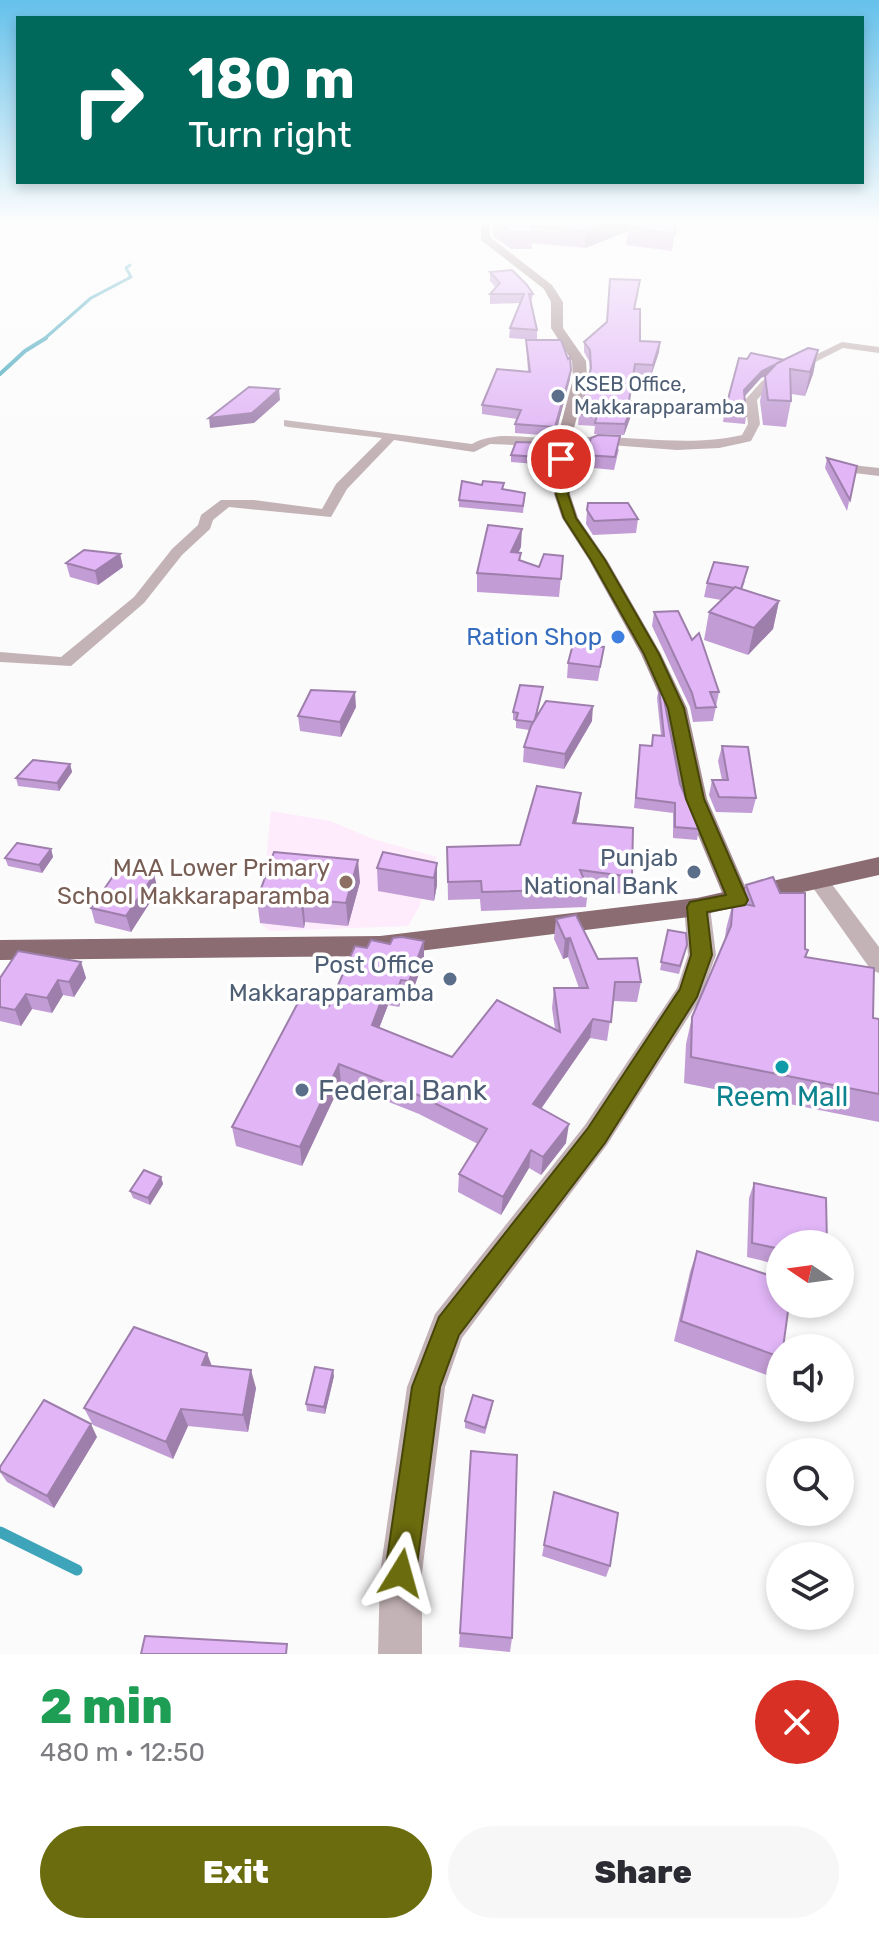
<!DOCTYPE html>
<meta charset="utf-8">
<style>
body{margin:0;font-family:Rubik,sans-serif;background:#f7f7f7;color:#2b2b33;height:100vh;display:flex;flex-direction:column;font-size:30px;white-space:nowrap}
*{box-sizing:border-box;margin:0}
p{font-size:26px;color:#7c7c81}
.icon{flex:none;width:44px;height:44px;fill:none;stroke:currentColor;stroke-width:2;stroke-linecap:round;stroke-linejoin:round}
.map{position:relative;height:1654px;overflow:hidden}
.panel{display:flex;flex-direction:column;background:#fff;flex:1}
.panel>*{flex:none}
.banner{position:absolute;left:16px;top:16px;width:848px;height:168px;border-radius:0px;box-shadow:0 4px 12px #0003;background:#00695c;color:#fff;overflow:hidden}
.needle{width:52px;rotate:283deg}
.fabs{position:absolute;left:766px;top:1230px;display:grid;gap:16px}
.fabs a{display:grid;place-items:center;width:88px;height:88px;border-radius:50%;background:#fff;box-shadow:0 4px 12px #0003;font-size:40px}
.pin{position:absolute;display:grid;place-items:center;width:68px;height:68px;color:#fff;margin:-34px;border:4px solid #fff;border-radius:50%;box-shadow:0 2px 8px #0007}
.me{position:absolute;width:88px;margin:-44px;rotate:8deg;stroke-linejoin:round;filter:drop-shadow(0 0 6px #0008)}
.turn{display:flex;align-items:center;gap:28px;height:168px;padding:0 40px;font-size:36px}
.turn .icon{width:104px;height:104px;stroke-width:2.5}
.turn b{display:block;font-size:56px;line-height:68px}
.round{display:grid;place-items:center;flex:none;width:84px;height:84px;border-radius:42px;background:#f7f7f7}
.summary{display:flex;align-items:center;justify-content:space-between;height:136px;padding:0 40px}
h1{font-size:48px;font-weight:800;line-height:60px;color:#1e9e55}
.action{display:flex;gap:16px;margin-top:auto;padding:16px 40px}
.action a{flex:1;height:92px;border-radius:48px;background:#6b6c0d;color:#fff;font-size:32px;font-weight:800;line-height:92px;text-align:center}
.action a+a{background:#f7f7f7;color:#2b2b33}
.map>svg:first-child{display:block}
.education{fill:#feebfb}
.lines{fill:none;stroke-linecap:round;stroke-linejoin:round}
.stream-far2{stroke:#3ea4ba;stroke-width:3}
.stream-far1{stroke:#3ea4ba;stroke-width:4}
.stream{stroke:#3ea4ba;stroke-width:11}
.minor{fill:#c4b3b6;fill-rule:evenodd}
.tertiary{fill:#c4b3b6;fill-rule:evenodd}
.secondary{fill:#a89094;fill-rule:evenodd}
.trunk{fill:#8a6c72;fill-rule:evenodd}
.wall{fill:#c29cd4}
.shaded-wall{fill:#9e7fac}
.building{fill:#e1b5f6;stroke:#9e7fac;stroke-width:2}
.route{fill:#6b6c0d;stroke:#464608;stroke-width:2}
.service-dot{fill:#5c6f8a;stroke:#fff;stroke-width:3}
.shop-dot{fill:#3f7fe0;stroke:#fff;stroke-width:3}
.education-dot{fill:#8d6e63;stroke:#fff;stroke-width:3}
.culture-dot{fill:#0f9aa8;stroke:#fff;stroke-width:3}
.labels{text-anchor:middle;stroke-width:7;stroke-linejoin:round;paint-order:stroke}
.far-service-label{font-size:20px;fill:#4e5e75;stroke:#fff;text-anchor:start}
.shop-label{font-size:24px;fill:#366cbe;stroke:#fff;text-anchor:end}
.service-label{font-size:24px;fill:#4e5e75;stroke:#fff;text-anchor:end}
.education-label{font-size:24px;fill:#785e54;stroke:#fff;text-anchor:end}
.near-service-label{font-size:28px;fill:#4e5e75;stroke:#fff;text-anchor:start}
.near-culture-label{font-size:28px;fill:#0d838f;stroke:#fff}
</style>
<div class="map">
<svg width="879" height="1654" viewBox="0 0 879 1654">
<rect width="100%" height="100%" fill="#fbfbfb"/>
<!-- education -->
<path class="education" d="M271,811L330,821L373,839L437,857L419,907L408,926L270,931L260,923Z"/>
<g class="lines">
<!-- stream-far2 -->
<path class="stream-far2" d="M43,340L91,298L131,277L126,268L130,265"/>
<!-- stream-far1 -->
<path class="stream-far1" d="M0,374L25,351L46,338"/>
<!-- stream -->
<path class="stream" d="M0,1532L77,1570"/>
<!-- minor -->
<path class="minor" d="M842,342L879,347V353L843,348L770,385L757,400L760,424L751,441L747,442L719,448L677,450L597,444L563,447L490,444L474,452L394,440L347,489L331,517L229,507L213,520L210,529L182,555L144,603L71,666L0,662V652L61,657L134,597L172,549L198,525L201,515L221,500H254L322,509L336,484L382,438L288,427L284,426V420L472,444C498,429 534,440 563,439C576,439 588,436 600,437C649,438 694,446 742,435L748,424L745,400L762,381Z
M843,464L879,468V476L838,471L837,468Z
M818,873L825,875L879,947V973L871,970L811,885L807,880L811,875Z"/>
<!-- tertiary -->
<path class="tertiary" d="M697,898L706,900L710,907L716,955L700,999L607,1145L462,1338L445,1387L422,1573V1654H378L380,1573L407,1387L430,1327L435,1314L585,1125L677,988L688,955L684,907L688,900Z"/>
<!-- secondary -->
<path class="secondary" d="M481,222H489L490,237L552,285L563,302V328L586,361L587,379L570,443V494L578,518L607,560L661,654L687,708L707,799L751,900L747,907L738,909L729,907L725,900L683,799L665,708L641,654L589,560L562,518L554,494L556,443L573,379L572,361L551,328V302L544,289L481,240Z"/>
<!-- trunk -->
<path class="trunk" d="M879,857V875L697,916L380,956L0,960V940L380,936L697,898Z"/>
</g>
<!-- wall -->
<path class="wall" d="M493,222H677L672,251L626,245L628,231L585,248L532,243V249H511L493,236Z
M490,272L533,294L531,303L537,330V340L509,338L510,328L520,303L490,304V294L496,288L490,281Z
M639,290L635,309L640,341L660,342L659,352L651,376L634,374L629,401L632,413L624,435L594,434L595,426L578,425L579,414L590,373L589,361L584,352V342Z
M526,340L570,379L555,436L515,433V424L517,419L482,414V405L528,372Z
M818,350L813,374L805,396L791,394V401L786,427L763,425L760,401L765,376L761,378L745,396L746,416L745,424L723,422L724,414L747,359L784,360Z
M619,449L614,470L583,467L585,455Z
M552,450L548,465L511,462V455Z
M827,458L857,466L847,511L825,468Z
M504,483L503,489L525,493L523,513L459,507V500L482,485Z
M587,510L638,519L636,533L593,535L586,524Z
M521,547L518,553H521L520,561L539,567L563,556L559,597L477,592V573Z
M120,554L123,567L98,585L70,577L66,563Z
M745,581L742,589L779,601L773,629L748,655L704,640L709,612L721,600L704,597L707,583Z
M654,612L719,692L713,721L693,722L690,707L652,626Z
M604,647L598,681L567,678L568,663Z
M543,687L537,715L592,721L564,769L523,762L524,747L529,730L516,728V720H513V712Z
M659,688L680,784L699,829L697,840L673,838V813L634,808L640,745L651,746L653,735L661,736L657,698Z
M356,707L341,737L300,731L298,716Z
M722,746L756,798L752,813L716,812L709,795L712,780H722L718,761Z
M70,764L72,772L59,791L18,786L16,778Z
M579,811L576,824L632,877L630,895L588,889L586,907L481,911L480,899L448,900L447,847L520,845Z
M51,849L53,857L42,873L8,866L5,858Z
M437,863V885L434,901L378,891L377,868Z
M154,875L158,890L131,932L95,923L91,908Z
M360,882L348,926L305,922L304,928L260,923L257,900Z
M746,885L805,949L806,957L873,1018L879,1019V1122L684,1083L686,1044L692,1017L725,939L726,929L733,902L741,904Z
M556,919L598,959L641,982L637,1002L613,1001L607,1041L590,1038L541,1109L566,1143L541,1175L529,1168L501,1215L458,1192L459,1174L478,1144L419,1114L341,1083L302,1166L236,1146L232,1127L329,1006L424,960L409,1001L401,999L399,1007L388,1005L379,1028L452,1057L555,1029L552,1008L554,988H579L568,957L563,959L554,939Z
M668,930L685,953L679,974L660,970Z
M81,962L86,978L74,997L63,995L52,1013L32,1009L21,1026L0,1021V978Z
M161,1177L163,1184L150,1205L133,1198L130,1191Z
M754,1183L780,1244V1265L747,1257L749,1198Z
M697,1251L780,1348V1360L772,1377L674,1341L690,1272Z
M207,1353L212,1366L256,1388L248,1432L188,1426L173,1459L93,1425L84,1408Z
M334,1376L325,1414L307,1411L306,1404Z
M493,1401L492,1408L485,1434L465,1428V1421Z
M97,1437L54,1508L7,1482L0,1472V1467Z
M471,1451L512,1638L510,1652L459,1647Z
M554,1492L610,1566L606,1577L542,1556Z"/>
<!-- shaded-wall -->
<path class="shaded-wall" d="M610,222H634L628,227V231L585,248L586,231Z
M660,342L659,352L651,376L653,365Z
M818,350L813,374L805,396L810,372Z
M785,360L783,367L761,378L743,398L744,390L762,371Z
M571,370L570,379L555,436V427Z
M279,389L280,400L254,423L210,428L209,418Z
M633,402L632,413L624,435L625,424Z
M522,529L521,547L510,570L511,552Z
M120,554L123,567L98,585L95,571Z
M779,601L773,629L748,655L754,628Z
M355,692L356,707L341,737L340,722Z
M593,706L592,721L564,769L565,754Z
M70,764L72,772L59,791L57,783Z
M581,793L579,811L571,841L573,823Z
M51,849L53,857L42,873L39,865Z
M358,860L360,882L348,926L346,903Z
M437,863V885L434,901V878Z
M154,875L158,890L131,932L126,916Z
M303,899L305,922L304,928L301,905Z
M570,938L568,957L563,959L565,939Z
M424,941V960L409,1001V981Z
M81,962L86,978L74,997L69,982Z
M58,980L63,995L52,1013L47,998Z
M401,980V999L399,1007L398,988Z
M387,986L388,1005L373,1044L372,1025Z
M26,994L32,1009L21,1026L15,1010Z
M593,1019L590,1038L531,1123L533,1104Z
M339,1064L341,1083L302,1166L300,1147Z
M569,1124L566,1143L541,1175L543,1157Z
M531,1150L529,1168L501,1215L503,1197Z
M161,1177L163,1184L150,1205L148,1198Z
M207,1353L213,1371L202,1365Z
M251,1370L256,1388L248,1432L243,1415Z
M333,1370L334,1376L325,1414L324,1407Z
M181,1409L188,1426L173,1459L166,1442Z
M91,1424L97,1437L54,1508L47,1496Z"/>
<!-- building -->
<path class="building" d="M498,222H610L586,231L532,226L533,232H511Z
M630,222H676L675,234L628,227Z
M512,270L527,285L533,294H529L537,330L510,328L524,294H490L500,283L490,272Z
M610,279L640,280L634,309H640V341L660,342L653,365L635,364L629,401L633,402L625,424L595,423L597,415L579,414L591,368L590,350L584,342L607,322Z
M526,340H561L568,359L570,357L571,370L555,427L515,424L521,410L482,405L497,369L530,372Z
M808,348L818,350L810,372L790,369L791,401L768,400L765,376L777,363Z
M751,353L784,360L762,371L744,390L746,416L724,414L739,358L747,359Z
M249,387L279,389L252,413L209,418Z
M598,435L620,436L615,457L585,455L591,438Z
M516,442L553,443L549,458L511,455Z
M827,458L857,466L850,500Z
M462,481L482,485L483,481L504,483L502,489L525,493L523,506L459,500Z
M588,503H628L638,519L594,521L587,510Z
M488,525L522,529L511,552L521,553L519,560L539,567L544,554L563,556L561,579L477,573Z
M84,550L120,554L95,571L66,563Z
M714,562L748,567L741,589L735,587L734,588L707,583Z
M735,587L779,601L754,628L709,612Z
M678,611L692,640L699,633L719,692H710L716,707L696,708L692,693L654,612Z
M573,644L604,647L600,667L568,663Z
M520,685L543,687L535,719L533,722L516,720L518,713L513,712Z
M659,688L664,699L680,784L699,829L675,827V803L636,798L640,745L652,746L653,735L664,736Z
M311,690L355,692L340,722L298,716Z
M546,701L593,706L565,754L524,747L531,726Z
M722,746L748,747L756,798L719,797L712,780H728Z
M33,760L70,764L57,783L16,778Z
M537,786L581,793L573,823L633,828L632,877L580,870L588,889L482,892L481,881L448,882L447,847L520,845Z
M17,843L51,849L39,865L5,858Z
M274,852L358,860L346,903L303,899L301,905L257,900Z
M383,852L437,863L434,878L377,868Z
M118,869L154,875L126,916L91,908Z
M773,877L780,893H805V949L808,950L805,957L874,968L873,1018L879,1019V1094L691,1057L692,1017L731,926L733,902L754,906L746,885Z
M576,915L598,959L637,958L641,982H615L611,1022L593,1019L533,1104L569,1124L543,1157L531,1150L503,1197L459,1174L487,1129L418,1095L339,1064L300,1147L232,1127L300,999L329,1006L355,946L367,948L371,940L390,944L393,938L402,937L424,941L409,981L401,980L398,988L387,986L372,1025L452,1057L497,1000L560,1032L554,988H588L570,938L565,939L556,919Z
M668,930L686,933L687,945L680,966L661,962Z
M18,951L81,962L69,982L58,980L47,998L26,994L15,1010L0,1007V978Z
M144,1170L161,1177L148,1198L130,1191Z
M754,1183L826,1198L827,1244H780V1249L752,1243Z
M697,1251L780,1279V1304H789L783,1348H780V1357L681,1321Z
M134,1327L207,1353L202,1365L251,1370L243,1415L181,1409L166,1442L84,1408Z
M315,1367L333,1370L324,1407L306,1404Z
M473,1395L493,1401L485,1428L465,1421Z
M44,1400L91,1424L47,1496L0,1471V1467Z
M471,1451L517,1455L512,1638L460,1633Z
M554,1492L618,1513L610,1566L544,1545Z
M145,1636L287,1644L286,1654H141Z"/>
<!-- sky -->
<linearGradient id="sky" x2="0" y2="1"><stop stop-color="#65c1eb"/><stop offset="0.49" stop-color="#fdfdfd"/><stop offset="1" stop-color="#fdfdfd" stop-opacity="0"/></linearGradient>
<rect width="879" height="453" fill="url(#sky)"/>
<!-- route -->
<path class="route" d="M561,456L567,459L568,494L576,518L605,560L659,654L684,708L704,799L748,900L745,905L707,912L712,955L697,997L605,1143L459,1335L440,1387L416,1573L412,1584L401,1588L389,1584L385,1573L412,1387L439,1317L588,1128L680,989L691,955L687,907L690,902L726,895L686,799L668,708L644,654L591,560L564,518L556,494L555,459Z"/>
<!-- markers -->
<g class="service-dot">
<circle cx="558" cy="396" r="8"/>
<circle cx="694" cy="872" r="8"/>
<circle cx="450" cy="979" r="8"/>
<circle cx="302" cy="1090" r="8"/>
</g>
<circle class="shop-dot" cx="618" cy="637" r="8"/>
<circle class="education-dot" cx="346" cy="882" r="8"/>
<circle class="culture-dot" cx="782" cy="1067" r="8"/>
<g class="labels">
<!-- far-service labels -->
<g class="far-service-label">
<text x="574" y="391">KSEB Office,<tspan x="574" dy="23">Makkarapparamba</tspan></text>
</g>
<!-- shop labels -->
<g class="shop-label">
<text x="602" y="645">Ration Shop</text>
</g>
<!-- service labels -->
<g class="service-label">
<text x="678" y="866">Punjab<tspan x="678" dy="28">National Bank</tspan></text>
<text x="434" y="973">Post Office<tspan x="434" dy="28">Makkarapparamba</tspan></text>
</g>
<!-- education labels -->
<g class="education-label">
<text x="330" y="876">MAA Lower Primary<tspan x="330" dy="28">School Makkaraparamba</tspan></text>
</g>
<!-- near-service labels -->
<g class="near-service-label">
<text x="318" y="1100">Federal Bank</text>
</g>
<!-- near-culture labels -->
<g class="near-culture-label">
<text x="782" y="1106">Reem Mall</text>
</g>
</g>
</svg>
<div class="fabs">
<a><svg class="needle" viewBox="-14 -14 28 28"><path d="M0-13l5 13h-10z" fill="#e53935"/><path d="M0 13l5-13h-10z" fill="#7c7c81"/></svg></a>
<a><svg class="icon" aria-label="sound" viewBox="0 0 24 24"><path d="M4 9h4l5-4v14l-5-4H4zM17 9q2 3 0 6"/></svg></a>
<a><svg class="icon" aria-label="search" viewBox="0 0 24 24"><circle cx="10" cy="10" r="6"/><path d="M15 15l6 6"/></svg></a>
<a><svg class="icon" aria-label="layers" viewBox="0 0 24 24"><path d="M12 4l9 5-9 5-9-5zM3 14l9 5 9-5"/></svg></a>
</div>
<div class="pin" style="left:561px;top:459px;background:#d93025"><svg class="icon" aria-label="arrive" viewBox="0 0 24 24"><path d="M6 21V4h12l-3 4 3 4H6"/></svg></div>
<svg class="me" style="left:401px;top:1573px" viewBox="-20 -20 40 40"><path d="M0-17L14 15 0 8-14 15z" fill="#6b6c0d" stroke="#fff" stroke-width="4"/></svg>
<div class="banner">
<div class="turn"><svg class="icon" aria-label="right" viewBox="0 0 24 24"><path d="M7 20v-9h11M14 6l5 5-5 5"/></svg><div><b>180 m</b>Turn right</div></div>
</div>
</div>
<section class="panel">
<div class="summary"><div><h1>2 min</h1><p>480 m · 12:50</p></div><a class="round" style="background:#d93025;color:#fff"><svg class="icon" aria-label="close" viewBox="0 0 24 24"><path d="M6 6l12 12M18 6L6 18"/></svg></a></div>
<div class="action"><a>Exit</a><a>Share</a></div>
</section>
